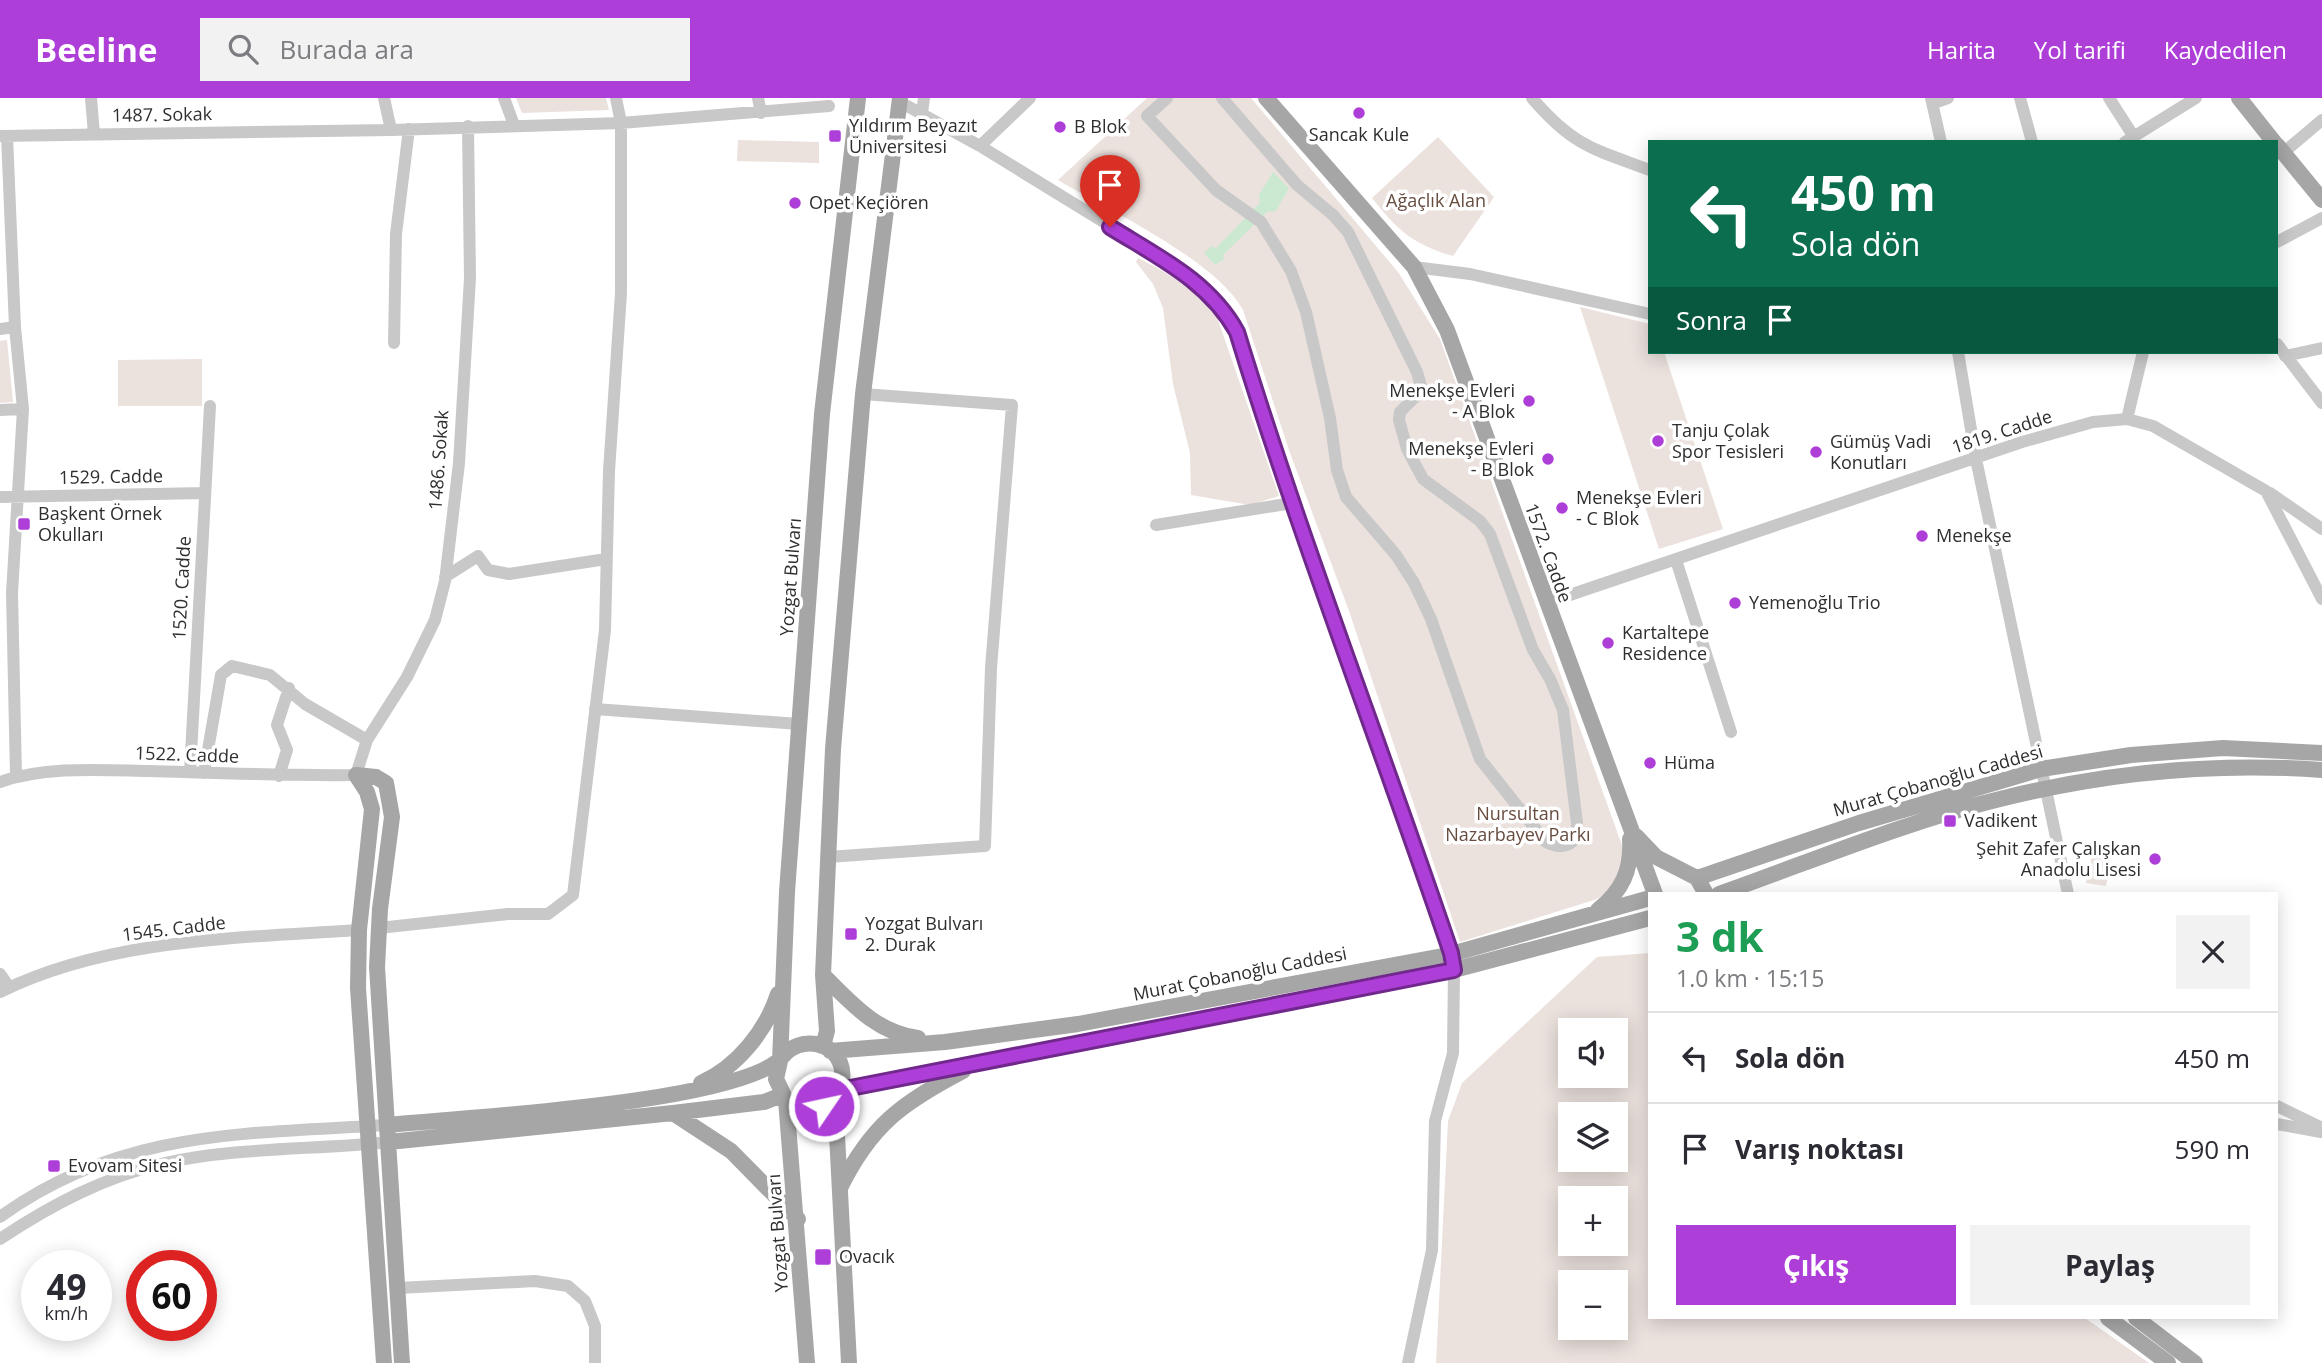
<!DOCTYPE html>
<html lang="tr">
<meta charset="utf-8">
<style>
body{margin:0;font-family:"Open Sans",sans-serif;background:#f2f2f3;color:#2b2b33;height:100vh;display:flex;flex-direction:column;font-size:26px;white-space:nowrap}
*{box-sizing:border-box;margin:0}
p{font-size:23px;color:#7c7c81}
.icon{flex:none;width:38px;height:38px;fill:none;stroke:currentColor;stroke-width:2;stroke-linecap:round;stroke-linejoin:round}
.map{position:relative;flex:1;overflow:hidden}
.details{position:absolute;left:1648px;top:794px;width:630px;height:427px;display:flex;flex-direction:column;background:#fff;border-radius:0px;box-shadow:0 4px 18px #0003}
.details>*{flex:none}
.hud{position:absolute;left:1648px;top:42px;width:630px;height:214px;border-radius:0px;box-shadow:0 4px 18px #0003;background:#0b6e4f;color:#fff;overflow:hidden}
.fabs{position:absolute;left:1558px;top:920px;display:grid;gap:14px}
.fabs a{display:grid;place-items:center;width:70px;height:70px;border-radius:0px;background:#fff;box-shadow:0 4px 18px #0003;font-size:35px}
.speed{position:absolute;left:21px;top:1152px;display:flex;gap:14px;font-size:35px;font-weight:700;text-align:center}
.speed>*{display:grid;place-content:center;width:91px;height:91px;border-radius:50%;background:#fff;box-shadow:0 4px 18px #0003;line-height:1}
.speed small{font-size:18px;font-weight:400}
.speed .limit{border:10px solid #d22;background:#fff;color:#111}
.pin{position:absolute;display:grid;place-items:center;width:60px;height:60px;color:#fff;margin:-72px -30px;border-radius:50% 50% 50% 0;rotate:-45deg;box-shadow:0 0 7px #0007}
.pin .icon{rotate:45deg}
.me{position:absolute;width:77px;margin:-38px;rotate:56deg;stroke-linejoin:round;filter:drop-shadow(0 0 5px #0008)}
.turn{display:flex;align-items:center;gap:24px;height:147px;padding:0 28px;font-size:32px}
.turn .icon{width:91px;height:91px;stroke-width:2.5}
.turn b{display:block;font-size:49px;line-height:60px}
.then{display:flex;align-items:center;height:66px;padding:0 28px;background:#0003;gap:14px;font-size:26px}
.round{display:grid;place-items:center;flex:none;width:74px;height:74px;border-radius:0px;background:#f2f2f3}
.overview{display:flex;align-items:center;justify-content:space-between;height:119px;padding:0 28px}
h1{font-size:42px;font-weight:700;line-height:52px;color:#1e9e55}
.button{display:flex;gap:14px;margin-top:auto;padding:14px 28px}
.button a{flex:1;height:80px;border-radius:0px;background:#ae3ed8;color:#fff;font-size:28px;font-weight:700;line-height:80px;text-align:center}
.button a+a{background:#f2f2f3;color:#2b2b33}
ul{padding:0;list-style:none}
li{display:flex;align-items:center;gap:21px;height:91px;padding:0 28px;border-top:2px solid #e1e1e2}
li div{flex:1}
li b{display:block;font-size:26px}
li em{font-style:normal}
header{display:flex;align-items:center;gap:42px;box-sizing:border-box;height:98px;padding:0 35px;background:#ae3ed8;color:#fff}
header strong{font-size:33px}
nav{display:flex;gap:38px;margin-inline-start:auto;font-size:24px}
.search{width:490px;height:63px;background:#f2f2f3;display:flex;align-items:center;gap:18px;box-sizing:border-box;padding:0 24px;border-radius:0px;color:#7c7c81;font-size:26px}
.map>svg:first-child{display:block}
.green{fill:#ebe1dd;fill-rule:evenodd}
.water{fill:#cbe9d1}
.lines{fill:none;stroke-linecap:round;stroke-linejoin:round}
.minor{stroke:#c8c8c8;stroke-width:12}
.major{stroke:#a6a6a6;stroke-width:16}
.route-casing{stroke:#71288c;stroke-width:18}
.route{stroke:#ae3ed8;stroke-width:12}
.poi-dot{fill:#ae3ed8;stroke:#fff;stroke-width:2.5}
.labels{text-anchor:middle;stroke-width:7;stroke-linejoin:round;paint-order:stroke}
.street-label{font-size:18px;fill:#2e2e2e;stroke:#fff}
.poi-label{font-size:18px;fill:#2e2e2e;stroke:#fff;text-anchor:start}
.park-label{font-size:18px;fill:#674c3f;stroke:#fff}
</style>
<header>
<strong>Beeline</strong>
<div class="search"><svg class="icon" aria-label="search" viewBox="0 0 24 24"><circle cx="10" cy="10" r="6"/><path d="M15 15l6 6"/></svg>Burada ara</div>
<nav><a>Harita</a><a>Yol tarifi</a><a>Kaydedilen</a></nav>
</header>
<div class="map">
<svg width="2322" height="1265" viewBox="0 0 2322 1265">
<rect width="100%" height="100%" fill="#fff"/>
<!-- green -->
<path class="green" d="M516,0H606L609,12L522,15Z
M1147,0H1251L1398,174L1440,241L1624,753C1626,773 1614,792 1597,801L1460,844L1349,513L1290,355L1243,212C1216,162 1108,112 1058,82Z
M1438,39L1494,99L1453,158C1414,147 1397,132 1372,100Z
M738,42L819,44V65L737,63Z
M1138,160C1166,174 1201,193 1217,219L1279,398L1250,407L1191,397L1190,355L1173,286L1163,210L1153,186L1136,164Z
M1580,209L1650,226V254H1664L1723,431L1659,451Z
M7,242L13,304L0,305V243Z
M202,261V308H118V262Z
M2093,752L2112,756L2106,788L2086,785Z
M1650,855V1220H2085L2149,1265H1436L1448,1023L1462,985L1597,859ZM1570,933H1615V978H1570ZM1570,1017H1615V1062H1570ZM1570,1101H1615V1146H1570ZM1570,1185H1615V1230H1570Z"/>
<!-- water -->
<path class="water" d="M1273,74L1289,90L1276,113L1267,114L1223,157L1224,161L1215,167L1204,155L1212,148L1216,150L1260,105L1259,97Z"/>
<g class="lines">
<!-- minor -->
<path class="minor" d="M91,0L94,36
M384,0L391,32
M504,0L514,27
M758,0L761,15
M1167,0L1147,18L1216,92L1261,124L1291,173L1306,214L1330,320L1337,372L1346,399L1396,457L1414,485L1431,521L1480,661L1546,744C1557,750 1568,750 1576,740L1577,725L1563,612L1550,581L1533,552L1490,436L1480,423L1423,381L1407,351L1399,322L1400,314L1419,295L1421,288L1417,274L1348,134L1333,117L1297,87L1222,0
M1532,0C1573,48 1593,51 1650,72
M1931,0L1941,44
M2020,0L2032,44
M2109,0L2134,39
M900,4L980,48L1169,164L1204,190L1227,215L1236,234L1282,376L1350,562L1451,855L1454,872L1453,955L1435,1023L1432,1152L1408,1265
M1934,5L1948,0
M922,15L924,0
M0,38L391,32L621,25L829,8
M7,38L15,229L23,311L12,495L16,678
M2125,44L2196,0
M980,48L1030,0
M2283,55L2322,22
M2277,144L2322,120
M1414,169L1470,176L1650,216
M0,231L15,229
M394,245L396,136L409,31
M2277,246L2322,305
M1958,254L1976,361L2068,796
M2285,258L2322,250
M0,312L23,311
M2127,321L2143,254
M2270,395L2322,431
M0,399L205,395
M1156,427L1292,405
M1676,462L1731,634
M445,479L478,458L488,472L509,476L606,461
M1546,505L2022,344L2093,324L2127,321L2153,328L2266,393L2322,501
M595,611L799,626
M190,674L210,308
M204,675L221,577L232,568L270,577L305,606L367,642
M279,678L287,652L277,627L289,590
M0,684C45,668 101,672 148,673C217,675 286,678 356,677L367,642L407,579L435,522L445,483L459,365L470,180L468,28
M828,759L985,748L991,570L1012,307L863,296
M379,830L508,816H548L573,797L605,532L609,373L621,195V25L616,0
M0,876L9,889
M0,894C109,840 240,840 359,832
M2277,1008L2322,1030
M2277,1026L2321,1034
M0,1119C121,1031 246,1036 387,1027
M0,1141C51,1107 104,1079 165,1065C238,1049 315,1052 389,1044
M398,1190L535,1183L568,1188L585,1203L595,1228V1265"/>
<!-- major -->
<path class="major" d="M1266,0L1414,169L1447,232L1655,796
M2239,0L2274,44
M2277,47L2322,102
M356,677L376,679L386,685L392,719L380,811L377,869L402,1265
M356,677L367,694L372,711L359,832L358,890L384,1265
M1636,738L1656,759L1697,780L1706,796
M1697,780L1859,725L2041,671L2131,657L2223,650L2322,655
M1719,796C1810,764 1902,725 1996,702C2102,675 2212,664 2322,672
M1598,812C1622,793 1632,772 1630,741
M823,877C851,905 877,935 918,940
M823,948L827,933L823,877L833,651L863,296L900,0
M830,953L945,944L1078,926L1448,857L1650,800
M701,985C737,969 766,933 778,896
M840,992L1454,872L1650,820
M835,999L849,1265
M786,1002L807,1265
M673,1015L731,1053L798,1121
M387,1027C458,1020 745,1005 783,958C791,948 804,944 816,946C869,958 833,1039 786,1002L776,981L780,963L787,794L822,316L858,0
M389,1044L673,1015L764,1004L782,997
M840,1090C871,1027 902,1005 963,973
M2108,1220L2168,1265
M2136,1220L2195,1265"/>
</g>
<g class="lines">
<defs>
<path id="route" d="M824,1008L840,992L1454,872L1451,855C1381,648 1301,443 1237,234C1209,183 1158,159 1110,129"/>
</defs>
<!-- route casing -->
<use href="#route" class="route-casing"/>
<!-- route -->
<use href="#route" class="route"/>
</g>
<!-- markers -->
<g class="poi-dot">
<circle cx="1359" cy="15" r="7"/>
<circle cx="1060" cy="29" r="7"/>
<rect x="828" y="31" width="14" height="14" rx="3.5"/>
<circle cx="795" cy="105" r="7"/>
<circle cx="1529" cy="303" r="7"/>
<circle cx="1658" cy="343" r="7"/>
<circle cx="1816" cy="354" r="7"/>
<circle cx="1548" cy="361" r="7"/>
<circle cx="1562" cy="410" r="7"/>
<rect x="17" y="419" width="14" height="14" rx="3.5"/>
<circle cx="1922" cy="438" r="7"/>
<circle cx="1735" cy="505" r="7"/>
<circle cx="1608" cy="545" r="7"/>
<circle cx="1650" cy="665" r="7"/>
<rect x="1943" y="716" width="14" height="14" rx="3.5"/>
<circle cx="2155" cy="761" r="7"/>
<rect x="844" y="829" width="14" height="14" rx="3.5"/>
<rect x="47" y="1061" width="14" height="14" rx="3.5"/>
<rect x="814" y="1150" width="18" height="18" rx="3.5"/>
</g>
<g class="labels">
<!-- street labels -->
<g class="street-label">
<text transform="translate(162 17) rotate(-1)" y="6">1487. Sokak</text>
<text transform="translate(2002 334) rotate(-18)" y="6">1819. Cadde</text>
<text transform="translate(439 362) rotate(-86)" y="6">1486. Sokak</text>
<text transform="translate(111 379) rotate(-1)" y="6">1529. Cadde</text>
<text transform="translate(1548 455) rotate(70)" y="6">1572. Cadde</text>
<text transform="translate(791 479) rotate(-86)" y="6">Yozgat Bulvarı</text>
<text transform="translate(182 490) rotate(-87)" y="6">1520. Cadde</text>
<text transform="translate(187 657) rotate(2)" y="6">1522. Cadde</text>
<text transform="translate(1938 683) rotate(-16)" y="6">Murat Çobanoğlu Caddesi</text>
<text transform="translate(174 831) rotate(-7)" y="6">1545. Cadde</text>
<text transform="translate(1240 876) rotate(-11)" y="6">Murat Çobanoğlu Caddesi</text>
<text transform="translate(778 1135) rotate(-94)" y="6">Yozgat Bulvarı</text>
</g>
<!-- poi labels -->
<g class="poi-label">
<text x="849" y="34">Yıldırım Beyazıt<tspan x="849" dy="21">Üniversitesi</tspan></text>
<text x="1074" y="35">B Blok</text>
<text x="1359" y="43" text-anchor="middle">Sancak Kule</text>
<text x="809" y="111">Opet Keçiören</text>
<text x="1515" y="299" text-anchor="end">Menekşe Evleri<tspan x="1515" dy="21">- A Blok</tspan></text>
<text x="1672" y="339">Tanju Çolak<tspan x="1672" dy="21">Spor Tesisleri</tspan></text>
<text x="1830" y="350">Gümüş Vadi<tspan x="1830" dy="21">Konutları</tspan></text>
<text x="1534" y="357" text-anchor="end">Menekşe Evleri<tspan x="1534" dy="21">- B Blok</tspan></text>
<text x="1576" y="406">Menekşe Evleri<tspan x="1576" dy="21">- C Blok</tspan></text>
<text x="38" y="422">Başkent Örnek<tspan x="38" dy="21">Okulları</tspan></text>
<text x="1936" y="444">Menekşe</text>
<text x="1749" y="511">Yemenoğlu Trio</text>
<text x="1622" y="541">Kartaltepe<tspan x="1622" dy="21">Residence</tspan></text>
<text x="1664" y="671">Hüma</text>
<text x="1964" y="729">Vadikent</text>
<text x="2141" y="757" text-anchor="end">Şehit Zafer Çalışkan<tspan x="2141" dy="21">Anadolu Lisesi</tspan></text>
<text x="865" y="832">Yozgat Bulvarı<tspan x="865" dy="21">2. Durak</tspan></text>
<text x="68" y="1074">Evovam Sitesi</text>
<text x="839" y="1165">Ovacık</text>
</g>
<!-- park labels -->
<g class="park-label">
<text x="1436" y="109">Ağaçlık Alan</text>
<text x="1518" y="722">Nursultan<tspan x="1518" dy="21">Nazarbayev Parkı</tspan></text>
</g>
</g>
</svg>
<div class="fabs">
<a><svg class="icon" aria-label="sound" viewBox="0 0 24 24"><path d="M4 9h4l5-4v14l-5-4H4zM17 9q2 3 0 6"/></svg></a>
<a><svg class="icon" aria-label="layers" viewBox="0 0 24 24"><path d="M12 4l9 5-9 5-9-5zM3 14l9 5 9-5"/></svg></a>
<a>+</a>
<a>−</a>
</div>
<div class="speed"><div>49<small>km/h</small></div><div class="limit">60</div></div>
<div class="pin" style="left:1110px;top:129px;background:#d93025"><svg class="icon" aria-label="arrive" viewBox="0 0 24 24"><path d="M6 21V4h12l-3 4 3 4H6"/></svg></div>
<svg class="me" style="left:824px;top:1008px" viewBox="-20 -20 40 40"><circle r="17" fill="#ae3ed8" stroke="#fff" stroke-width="3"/><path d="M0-11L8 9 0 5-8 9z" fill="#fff"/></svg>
<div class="hud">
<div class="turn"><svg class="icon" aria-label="left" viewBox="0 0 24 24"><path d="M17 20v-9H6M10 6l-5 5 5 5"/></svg><div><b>450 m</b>Sola dön</div></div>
<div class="then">Sonra<svg class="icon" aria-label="arrive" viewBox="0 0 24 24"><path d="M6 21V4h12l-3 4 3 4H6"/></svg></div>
</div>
<section class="details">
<div class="overview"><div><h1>3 dk</h1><p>1.0 km · 15:15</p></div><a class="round"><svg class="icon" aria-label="close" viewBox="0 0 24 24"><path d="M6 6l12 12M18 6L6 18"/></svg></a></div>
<ul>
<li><svg class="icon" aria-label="left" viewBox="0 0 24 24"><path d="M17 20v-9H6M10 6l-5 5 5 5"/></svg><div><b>Sola dön</b></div><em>450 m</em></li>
<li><svg class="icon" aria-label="arrive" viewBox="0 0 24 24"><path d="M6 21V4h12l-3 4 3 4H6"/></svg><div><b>Varış noktası</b></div><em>590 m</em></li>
</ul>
<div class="button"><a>Çıkış</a><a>Paylaş</a></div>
</section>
</div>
